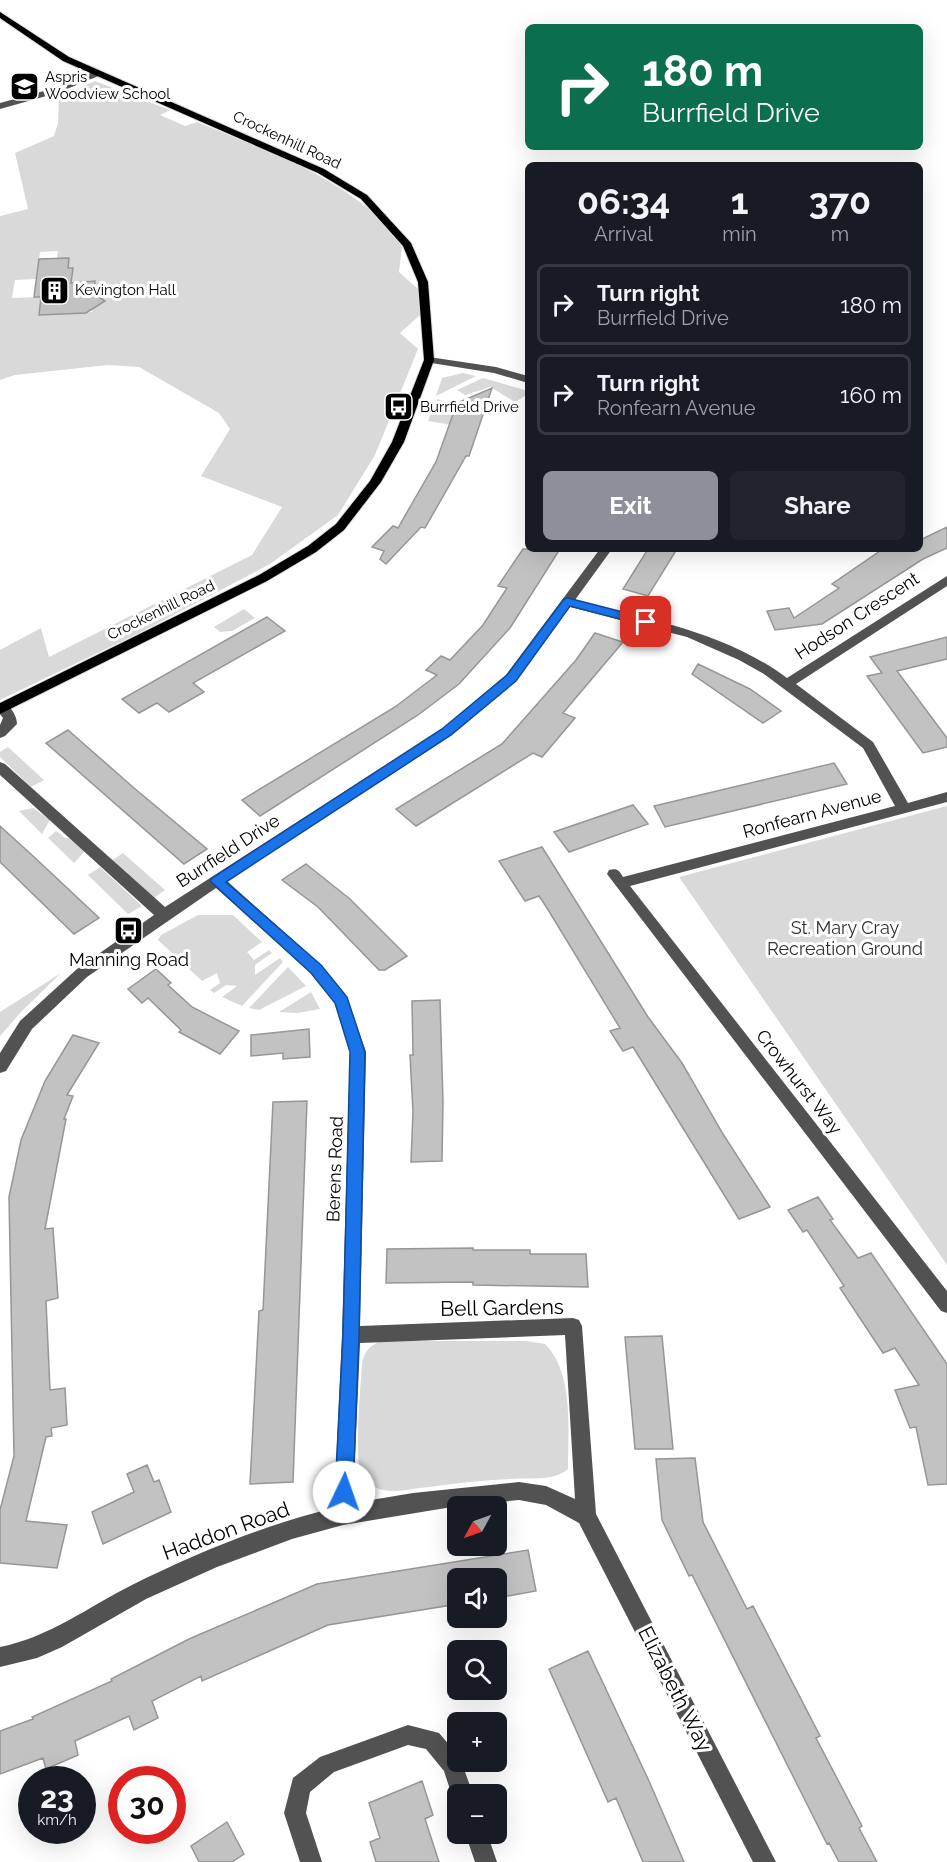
<!DOCTYPE html>
<meta charset="utf-8">
<style>
body{margin:0;font-family:Raleway,sans-serif;background:#20242c;color:#f1f3f6;height:100vh;display:flex;flex-direction:column;font-size:22px;white-space:nowrap}
*{box-sizing:border-box;margin:0}
p{font-size:20px;color:#9ea1a6}
.icon{flex:none;width:33px;height:33px;fill:none;stroke:currentColor;stroke-width:2;stroke-linecap:round;stroke-linejoin:round}
.map{position:relative;flex:1;overflow:hidden}
.details{position:absolute;left:525px;top:162px;width:398px;height:390px;display:flex;flex-direction:column;background:#171b24;border-radius:9px;box-shadow:0 6px 24px #0002}
.details>*{flex:none}
.top-card{position:absolute;left:525px;top:24px;width:398px;height:126px;border-radius:9px;box-shadow:0 6px 24px #0002;background:#0b6e4f;color:#fff;overflow:hidden}
.needle{width:39px;rotate:230deg}
.tools{position:absolute;left:447px;top:1496px;display:grid;gap:12px}
.tools a{display:grid;place-items:center;width:60px;height:60px;border-radius:9px;background:#171b24;box-shadow:0 6px 24px #0002;font-size:30px}
.speed{position:absolute;left:18px;top:1766px;display:flex;gap:12px;font-size:30px;font-weight:700;text-align:center}
.speed>*{display:grid;place-content:center;width:78px;height:78px;border-radius:50%;background:#171b24;box-shadow:0 6px 24px #0002;line-height:1}
.speed small{font-size:15px;font-weight:400}
.speed .limit{border:9px solid #d22;background:#fff;color:#111}
.pin{position:absolute;display:grid;place-items:center;width:51px;height:51px;color:#fff;margin:-26px;border-radius:12px;box-shadow:0 3px 9px #0006}
.me{position:absolute;width:66px;margin:-33px;rotate:3deg;stroke-linejoin:round;filter:drop-shadow(0 0 4px #0008)}
.turn{display:flex;align-items:center;gap:21px;height:126px;padding:0 18px;font-size:27px}
.turn .icon{width:78px;height:78px;stroke-width:2.5}
.turn b{display:block;font-size:42px;line-height:51px}
.eta{display:flex;justify-content:space-evenly;align-items:center;height:102px;text-align:center}
.eta b{font-size:36px;font-weight:700;line-height:42px}
.cta{display:flex;gap:12px;margin-top:auto;padding:12px 18px}
.cta a{flex:1;height:69px;border-radius:9px;background:#8c9099;color:#fff;font-size:24px;font-weight:700;line-height:69px;text-align:center}
.cta a+a{background:#20242c;color:#f1f3f6}
ul{padding:0;list-style:none}
li{display:flex;align-items:center;gap:18px;height:81px;margin:0 12px 9px;padding:0 6px;border:3px solid #363941;border-radius:9px}
li div{flex:1}
li b{display:block;font-size:22px}
li em{font-style:normal}
.map>svg:first-child{display:block}
.green{fill:#d9d9d9;fill-rule:evenodd}
.building{fill:#c2c2c2;stroke:#969696;stroke-width:1.5}
.lines{fill:none;stroke-linecap:round;stroke-linejoin:round}
.major-casing{stroke:#dbdbdb;stroke-width:2}
.minor{fill:#525252;fill-rule:evenodd}
.major{fill:#000;fill-rule:evenodd}
.route{fill:#1a73e8;stroke:#114b97;stroke-width:1.5}
.labels{text-anchor:middle;stroke-width:6;stroke-linejoin:round;paint-order:stroke}
.far-poi-label{font-size:15px;fill:#000;stroke:#fff;text-anchor:start}
.far-street-label{font-size:15px;fill:#000;stroke:#fff}
.street-label{font-size:18px;fill:#000;stroke:#fff}
.park-label{font-size:18px;fill:#303030;stroke:#fff}
.poi-label{font-size:18px;fill:#000;stroke:#fff}
.near-street-label{font-size:21px;fill:#000;stroke:#fff}
</style>
<div class="map">
<svg width="947" height="1862" viewBox="0 0 947 1862">
<rect width="100%" height="100%" fill="#fff"/>
<!-- green -->
<path class="green" d="M95,81L170,110L160,115L185,126L197,122C259,148 325,170 376,215C386,224 394,237 402,247L399,272L419,290L420,315L400,333L418,349L375,455L338,515L270,564L141,632L0,700V650L41,628L49,657L252,555L282,507L201,476L230,429L219,413L139,367L108,365L15,375L0,380V216L28,209L15,153L54,136L58,123L59,97ZM58,251L57,258H69L68,268L71,283L95,282L93,298L103,300L102,303L93,306L92,312L39,315L41,297L12,298L15,280L36,279L40,252Z
M463,373L476,376L436,396L442,378Z
M483,378L528,391V394L515,402L490,387L465,395L457,390Z
M438,399L456,409L452,425L428,421L435,402Z
M244,609L255,618L232,631L220,632L214,627Z
M8,747L44,780L31,787L0,757V752Z
M947,806V1265L679,877Z
M33,808L50,820L42,834L19,811Z
M56,831L65,838H69L85,851L74,863L48,838Z
M123,853L165,890L152,899L110,862Z
M100,867L142,906L128,914L88,875Z
M198,915H233L262,942L247,952L254,960L269,950L272,953L255,965V975L280,958L283,962L242,1006L222,997L237,986L226,985L214,993L210,990L220,983L217,973L202,981L158,940L161,935Z
M288,967L306,986L259,1010L249,1008Z
M61,973L22,1011L0,1036V1012Z
M311,992L320,1009L297,1013L279,1012Z
M380,1341H527L545,1344C574,1373 568,1430 568,1469C552,1482 532,1477 511,1479C484,1480 457,1483 429,1487C414,1488 398,1493 383,1490C375,1489 366,1481 362,1474C353,1461 361,1384 362,1364C364,1351 369,1347 380,1341Z"/>
<!-- building -->
<path class="building" d="M69,258L68,268H73L71,283L95,281L94,294L105,301L86,313L39,315L41,297H34L39,259Z
M492,388L469,456H466L425,528L421,527L386,564L380,559L384,551L372,547L393,526L398,528L414,500L436,462L457,403Z
M947,527V548L923,559L822,624L775,630L767,611L789,608L794,618L839,588L832,584L883,549H920V540Z
M523,549H560L510,628L459,684L418,715L260,816L242,800L395,707L437,675L426,670L441,656L450,660L483,625L507,588L498,586Z
M648,549H677L648,596L623,589Z
M267,617L285,631L193,683L204,692L169,712L157,703L139,713L122,699Z
M595,633L623,642L563,713L575,718L542,757L533,753L416,826L396,809L502,744L576,660Z
M947,637V659L897,671L947,738V747L923,753L867,676L882,673L870,657Z
M698,664L750,689L781,711L763,723L692,674Z
M68,730L134,788L207,849L184,864L46,743Z
M834,763L847,784L665,827L654,806Z
M633,805L648,824L569,852L554,832Z
M0,826L33,856L99,918L74,934L0,862Z
M542,847L648,1017L682,1063L723,1134L770,1207L739,1219L633,1047L623,1051L610,1031L620,1028L547,908L539,896L525,901L499,861Z
M306,864L350,899L407,956L385,970H379L318,907L282,880Z
M156,969L171,983L168,985L192,1007L239,1031L220,1054L179,1032L181,1030L148,998L142,1003L128,989Z
M440,1000L443,1102L442,1161L411,1162L413,1112L410,1055H413L412,1001Z
M309,1029L310,1057L283,1059V1053L251,1056V1035Z
M73,1035L99,1043L67,1095L73,1096L64,1119H66L45,1229L53,1228L58,1298L46,1301L50,1390L65,1388L67,1425L51,1428L52,1436L46,1437L26,1521L67,1525L57,1568L0,1563V1510L14,1456L9,1197L21,1140L45,1081Z
M307,1101L293,1482L250,1484L259,1311L263,1310L273,1102Z
M818,1197L833,1219L830,1220L858,1258L871,1253L947,1364V1484L928,1485L916,1427L910,1428L895,1390L919,1385L895,1348L883,1353L840,1288L844,1286L807,1230L803,1232L788,1210Z
M473,1248V1250H530V1254H586L588,1287L473,1285V1282L386,1283L387,1249Z
M662,1336L673,1449H635L625,1337Z
M695,1458L703,1522L747,1609L753,1606L820,1736L816,1738L862,1826L859,1828L877,1862H839L829,1843L827,1844L692,1575L689,1576L662,1520L656,1459Z
M147,1465L154,1482L159,1480L171,1512L103,1544L92,1512L134,1492L127,1474Z
M528,1550L536,1591L496,1598V1578H458V1604L328,1625L202,1681L201,1676L152,1701L158,1718L134,1730L129,1716L75,1741L78,1755L46,1769L43,1758L0,1774V1731L33,1719L32,1717L112,1681L111,1679L189,1639L317,1584Z
M588,1651L649,1781L684,1862H643L616,1798L608,1802L549,1669Z
M422,1781L433,1815L425,1819L439,1862H376L370,1842L380,1838L369,1803Z
M227,1822L244,1854L232,1862H199L191,1846Z"/>
<g class="lines">
<defs>
<path id="major" d="M0,12L69,57L324,169L367,195L411,243L428,282L434,360L404,442L381,482L344,530L316,552L267,581L0,714V703L259,575L308,546L336,524L370,481L392,442L424,360L418,282L403,246L361,199L318,173L63,61L0,18Z"/>
</defs>
<!-- major casing -->
<use href="#major" class="major-casing"/>
<!-- minor -->
<path class="minor" d="M98,70L102,73L101,75L57,93L0,109V103L51,89Z
M429,357L496,367L528,376V383L494,373L425,362V358Z
M600,549H612L575,600C648,619 725,632 787,678L947,576V586L796,684L873,742L908,803L947,792V802L630,886L947,1291V1313L941,1311L607,874L609,870C617,868 619,870 623,877L895,806L863,748L764,674L739,660L687,637L570,607L516,681L452,735L227,881L321,965L347,997L366,1052L360,1326L573,1318L579,1320L582,1326L596,1514L776,1862H753L579,1523L546,1505L519,1500L458,1506L343,1525L292,1539L217,1567L146,1599L62,1647L37,1658L0,1667V1647C50,1637 88,1607 132,1585C196,1553 264,1525 334,1508L342,1335L350,1052L335,1003L311,973L216,888L87,977L32,1029L6,1071L0,1073V1053L20,1021L77,969L154,915L0,775V762L5,764L165,907L442,729L506,675ZM565,1335L575,1499L546,1486L519,1482L413,1493L353,1503L360,1343Z
M3,703C11,706 17,716 17,724L5,736L0,738V725L3,718L0,714V704Z
M408,1725L439,1733L458,1755V1761H461L473,1794H458V1803L454,1802L444,1771L426,1749L408,1745L334,1772L310,1792L306,1813L322,1862H300L284,1813L293,1778L320,1757Z
M465,1833H487L497,1862H475Z"/>
<!-- major -->
<use href="#major" class="major"/>
</g>
<!-- route -->
<path class="route" d="M568,598L650,619L652,622L646,626L570,606L516,681L451,735L226,882L321,965L347,997L365,1052L359,1335L353,1492L350,1498L344,1501L338,1498L335,1492L343,1335L350,1052L335,1003L311,973L210,881L212,878L442,729L507,675L564,599Z"/>
<!-- icons -->
<defs>
<symbol id="school-square" viewBox="-11 -11 22 22"><rect x="-9" y="-9" width="18" height="18" rx="4" fill="#000" stroke="#fff"/><path d="M0-5L7-2L0 1L-7-2ZM-4 1L0 2.5L4 1V4Q0 6-4 4Z" fill="#fff"/></symbol>
<symbol id="building-square" viewBox="-11 -11 22 22"><rect x="-9" y="-9" width="18" height="18" rx="4" fill="#000" stroke="#fff"/><path d="M-4-6H4V6H1V3H-1V6H-4ZM-2.5-4.3h1.7v1.8h-1.7ZM.8-4.3h1.7v1.8H.8ZM-2.5-1h1.7V.8h-1.7ZM.8-1h1.7V.8H.8Z" fill="#fff"/></symbol>
<symbol id="bus-square" viewBox="-11 -11 22 22"><rect x="-9" y="-9" width="18" height="18" rx="4" fill="#000" stroke="#fff"/><path d="M-5-6H5V4H4V6H2V4H-2V6H-4V4H-5ZM-3.5-4V0h7V-4ZM-3.5 1.2v1.5H-2V1.2ZM2 1.2v1.5H3.5V1.2Z" fill="#fff"/></symbol>
</defs>
<g fill-rule="evenodd">
<use href="#school-square" x="8" y="70" width="33" height="33"/>
<use href="#building-square" x="38" y="274" width="33" height="33"/>
<use href="#bus-square" x="382" y="390" width="33" height="33"/>
<use href="#bus-square" x="112" y="914" width="33" height="33"/>
</g>
<g class="labels">
<!-- far-poi labels -->
<g class="far-poi-label">
<text x="45" y="82">Aspris<tspan x="45" dy="17">Woodview School</tspan></text>
<text x="75" y="295">Kevington Hall</text>
<text x="420" y="412">Burrfield Drive</text>
</g>
<!-- far-street labels -->
<g class="far-street-label">
<text transform="translate(287 140) rotate(25)" y="5">Crockenhill Road</text>
<text transform="translate(161 610) rotate(-26)" y="5">Crockenhill Road</text>
</g>
<!-- street labels -->
<g class="street-label">
<text transform="translate(857 616) rotate(-33)" y="6">Hodson Crescent</text>
<text transform="translate(812 814) rotate(-15)" y="6">Ronfearn Avenue</text>
<text transform="translate(228 851) rotate(-33)" y="6">Burrfield Drive</text>
<text transform="translate(799 1082) rotate(52)" y="6">Crowhurst Way</text>
<text transform="translate(335 1169) rotate(-88)" y="6">Berens Road</text>
</g>
<!-- park labels -->
<g class="park-label">
<text x="845" y="934">St. Mary Cray<tspan x="845" dy="21">Recreation Ground</tspan></text>
</g>
<!-- poi labels -->
<g class="poi-label">
<text x="129" y="966">Manning Road</text>
</g>
<!-- near-street labels -->
<g class="near-street-label">
<text transform="translate(502 1308) rotate(-1)" y="7">Bell Gardens</text>
<text transform="translate(226 1531) rotate(-20)" y="7">Haddon Road</text>
<text transform="translate(675 1689) rotate(63)" y="7">Elizabeth Way</text>
</g>
</g>
</svg>
<div class="tools">
<a><svg class="needle" viewBox="-14 -14 28 28"><path d="M0-13l5 13h-10z" fill="#e53935"/><path d="M0 13l5-13h-10z" fill="#9ea1a6"/></svg></a>
<a><svg class="icon" aria-label="sound" viewBox="0 0 24 24"><path d="M4 9h4l5-4v14l-5-4H4zM17 9q2 3 0 6"/></svg></a>
<a><svg class="icon" aria-label="search" viewBox="0 0 24 24"><circle cx="10" cy="10" r="6"/><path d="M15 15l6 6"/></svg></a>
<a>+</a>
<a>−</a>
</div>
<div class="speed"><div>23<small>km/h</small></div><div class="limit">30</div></div>
<div class="pin" style="left:646px;top:622px;background:#d93025"><svg class="icon" aria-label="arrive" viewBox="0 0 24 24"><path d="M6 21V4h12l-3 4 3 4H6"/></svg></div>
<svg class="me" style="left:344px;top:1492px" viewBox="-20 -20 40 40"><circle r="19" fill="#fff"/><path d="M0-13L10 11 0 6-10 11z" fill="#1a73e8"/></svg>
<div class="top-card">
<div class="turn"><svg class="icon" aria-label="right" viewBox="0 0 24 24"><path d="M7 20v-9h11M14 6l5 5-5 5"/></svg><div><b>180 m</b>Burrfield Drive</div></div>
</div>
<section class="details">
<div class="eta">
<div><b>06:34</b><p>Arrival</p></div>
<div><b>1</b><p>min</p></div>
<div><b>370</b><p>m</p></div>
</div>
<ul>
<li><svg class="icon" aria-label="right" viewBox="0 0 24 24"><path d="M7 20v-9h11M14 6l5 5-5 5"/></svg><div><b>Turn right</b><p>Burrfield Drive</p></div><em>180 m</em></li>
<li><svg class="icon" aria-label="right" viewBox="0 0 24 24"><path d="M7 20v-9h11M14 6l5 5-5 5"/></svg><div><b>Turn right</b><p>Ronfearn Avenue</p></div><em>160 m</em></li>
</ul>
<div class="cta"><a>Exit</a><a>Share</a></div>
</section>
</div>
